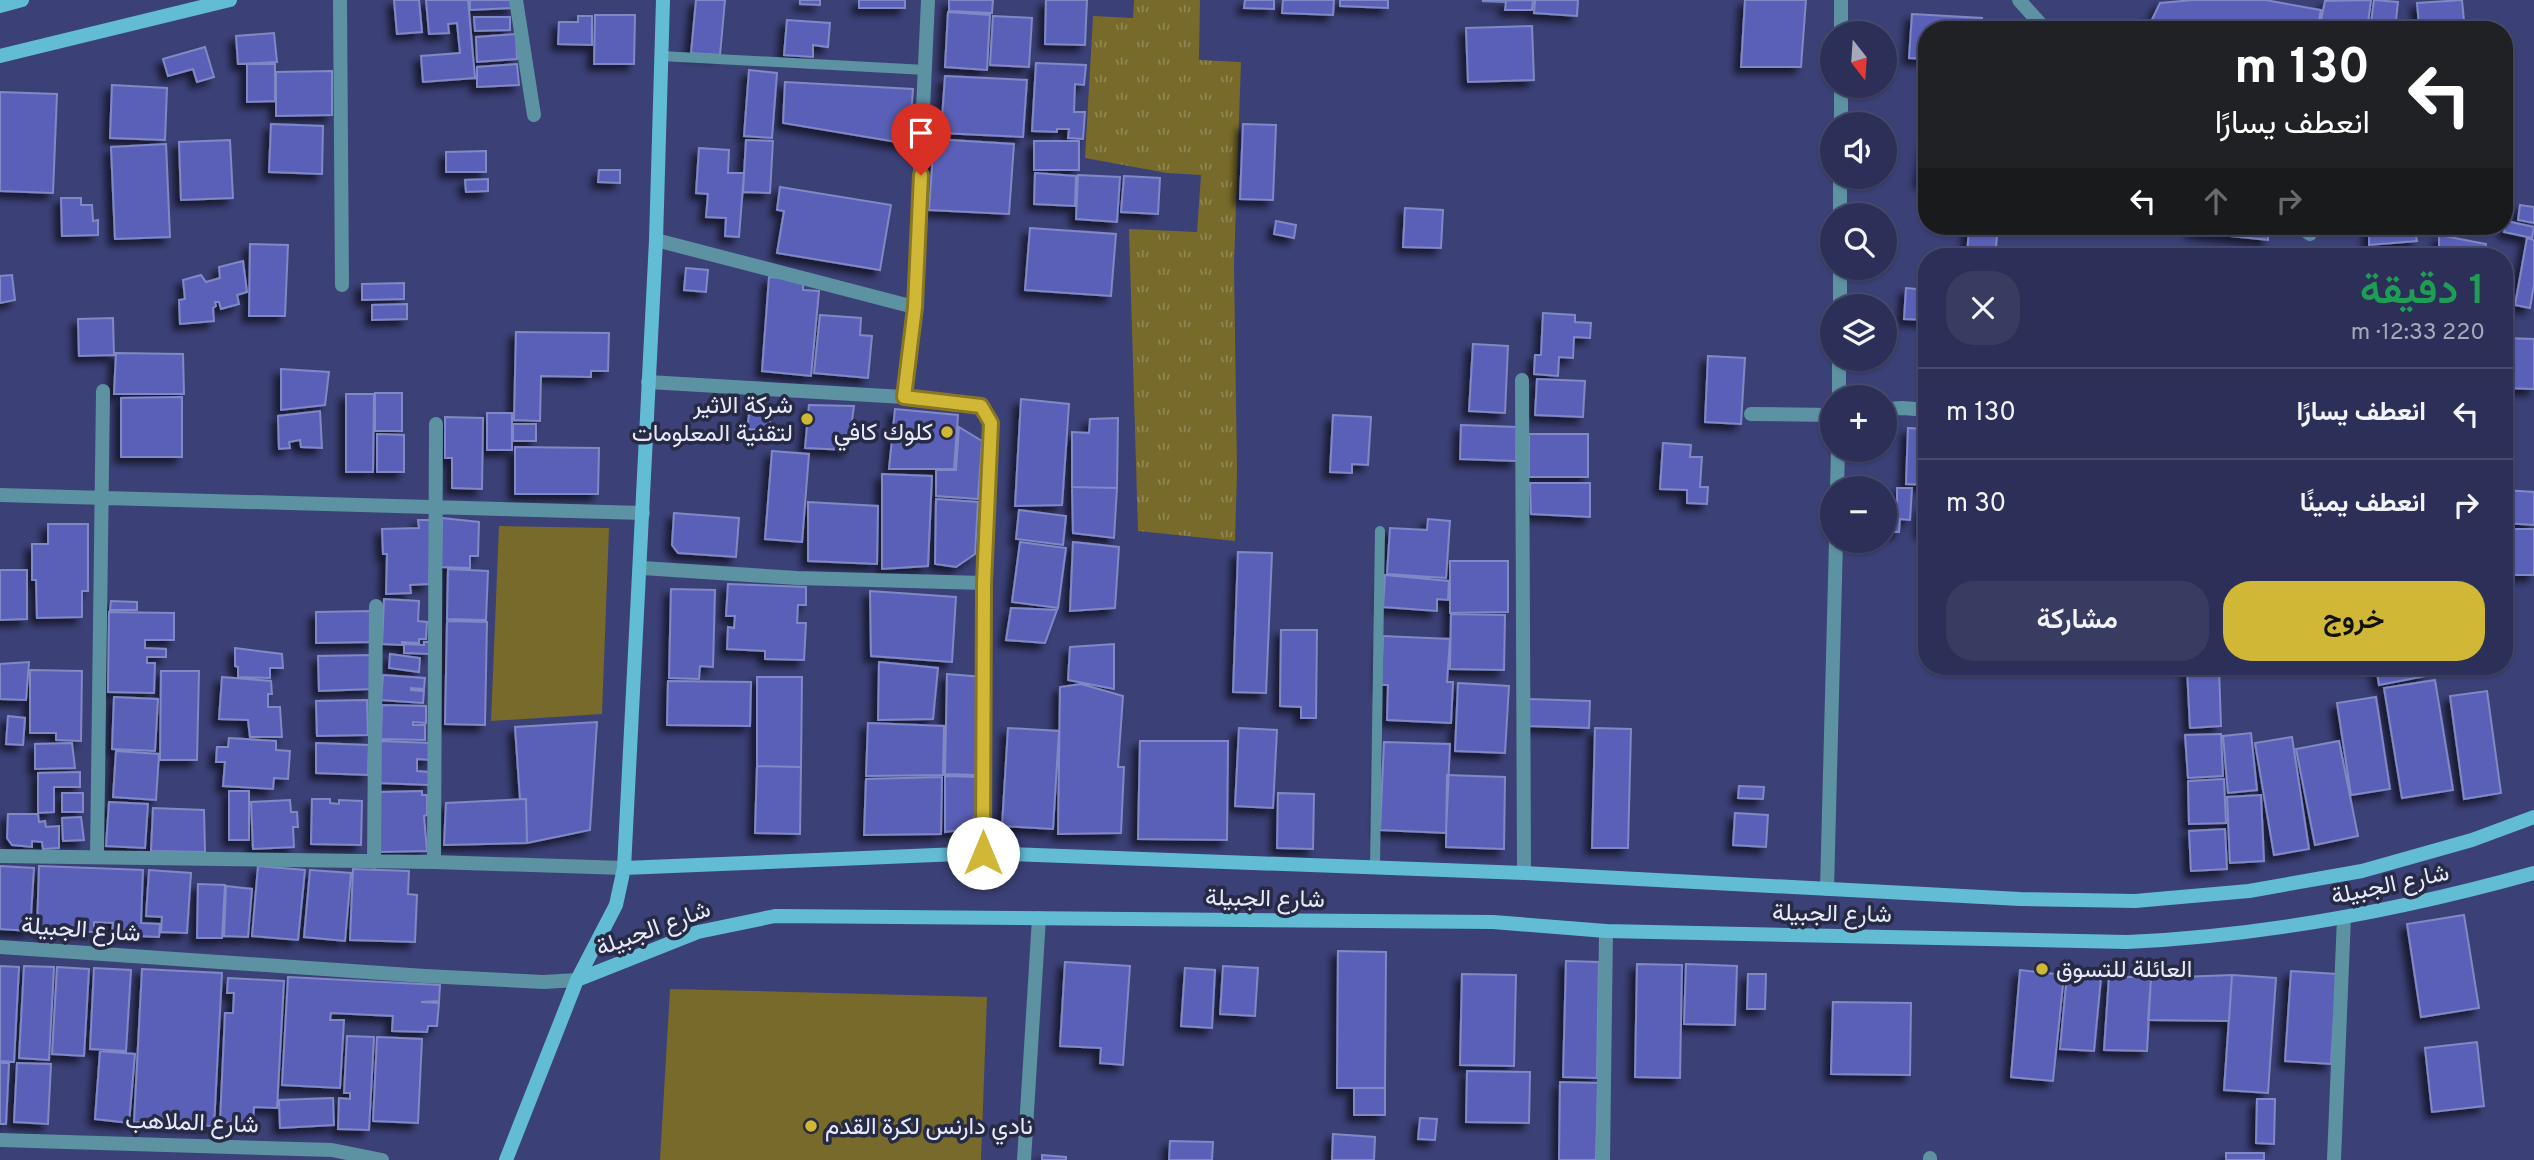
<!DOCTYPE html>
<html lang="ar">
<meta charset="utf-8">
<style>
body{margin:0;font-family:Overpass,Vazirmatn,sans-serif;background:#383c61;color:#f1f3f6;direction:rtl;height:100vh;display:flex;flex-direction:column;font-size:26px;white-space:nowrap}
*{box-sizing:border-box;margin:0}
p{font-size:23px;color:#a6a9ba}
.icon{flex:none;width:38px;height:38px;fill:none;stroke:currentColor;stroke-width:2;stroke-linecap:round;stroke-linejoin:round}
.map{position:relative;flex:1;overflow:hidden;direction:ltr}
.side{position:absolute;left:1918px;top:248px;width:595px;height:427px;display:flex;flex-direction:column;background:#2c3058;border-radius:28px;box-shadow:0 2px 5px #0004,0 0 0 2px #484b6e;direction:rtl}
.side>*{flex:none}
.top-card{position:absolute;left:1918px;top:21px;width:595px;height:214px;border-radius:28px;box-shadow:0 2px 5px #0004,0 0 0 2px #484b6e;direction:rtl;background:#202124;color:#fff;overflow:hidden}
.needle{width:46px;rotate:163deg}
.controls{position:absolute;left:1820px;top:21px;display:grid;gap:14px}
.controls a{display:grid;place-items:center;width:77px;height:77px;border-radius:50%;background:#2c3058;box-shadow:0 2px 5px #0004,0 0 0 2px #484b6e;font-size:35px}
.pin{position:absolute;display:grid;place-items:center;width:60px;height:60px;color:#fff;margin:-72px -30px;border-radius:50% 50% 50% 0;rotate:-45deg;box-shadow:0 0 7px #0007}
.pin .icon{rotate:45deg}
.me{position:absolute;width:77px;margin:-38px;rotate:0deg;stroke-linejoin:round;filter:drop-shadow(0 0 5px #0008)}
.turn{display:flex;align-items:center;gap:24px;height:147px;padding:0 28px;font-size:32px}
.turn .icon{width:91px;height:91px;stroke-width:2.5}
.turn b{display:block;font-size:49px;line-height:60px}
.lanes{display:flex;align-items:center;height:66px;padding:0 28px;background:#0003;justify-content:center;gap:35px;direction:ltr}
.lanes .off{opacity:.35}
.round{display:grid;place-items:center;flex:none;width:74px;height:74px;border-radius:28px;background:#383c61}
.head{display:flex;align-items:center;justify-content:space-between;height:119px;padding:0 28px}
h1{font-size:42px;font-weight:600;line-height:52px;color:#1e9e55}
.action{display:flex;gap:14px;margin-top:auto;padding:14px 28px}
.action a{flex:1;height:80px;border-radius:28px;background:#d0b736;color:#111;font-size:28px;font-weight:600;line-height:80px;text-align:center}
.action a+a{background:#383c61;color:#f1f3f6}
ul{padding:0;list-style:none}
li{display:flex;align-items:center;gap:21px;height:91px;padding:0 28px;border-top:2px solid #484b6e}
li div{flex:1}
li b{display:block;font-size:26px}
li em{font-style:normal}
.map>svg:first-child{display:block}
.grass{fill:url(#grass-tufts)}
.garden{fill:#776a2a}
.building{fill:#5a60b8;stroke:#8088c6;stroke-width:2;filter:url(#shadow)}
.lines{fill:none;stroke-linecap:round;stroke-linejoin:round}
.lane{stroke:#5c92a1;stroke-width:10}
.street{stroke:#5c92a1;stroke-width:14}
.secondary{stroke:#62bcd4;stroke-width:14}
.route-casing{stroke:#877723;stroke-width:18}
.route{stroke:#d0b736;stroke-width:12}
.poi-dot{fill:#d0b736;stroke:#272a43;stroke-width:2.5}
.labels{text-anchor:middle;stroke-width:7;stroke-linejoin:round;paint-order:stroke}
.poi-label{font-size:24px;fill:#e7eaff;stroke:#272a43;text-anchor:end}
.street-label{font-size:24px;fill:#e7eaff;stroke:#272a43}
</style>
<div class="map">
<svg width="2534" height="1160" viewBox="0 0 2534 1160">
<defs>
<pattern id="grass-tufts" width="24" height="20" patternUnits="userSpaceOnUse" patternTransform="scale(1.75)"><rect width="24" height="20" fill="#776a2a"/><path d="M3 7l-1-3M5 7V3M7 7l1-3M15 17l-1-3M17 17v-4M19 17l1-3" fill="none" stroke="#918755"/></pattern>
<filter id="shadow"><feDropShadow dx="-6" dy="6" stdDeviation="3.5" flood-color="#0009"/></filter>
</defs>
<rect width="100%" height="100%" fill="#3b4076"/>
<!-- grass -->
<path class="grass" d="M1134,0H1200L1199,60L1241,62L1234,264L1237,472L1235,541L1138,531L1129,229L1197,232L1201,175L1167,173L1085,158L1093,16L1133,18Z"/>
<!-- garden -->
<path class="garden" d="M499,526L609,528L602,714L491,721Z
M670,989L987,997L981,1160H660Z"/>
<!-- building -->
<path class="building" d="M394,0H419L422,32L397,34Z
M426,0H468L475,78L423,82L421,56L460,53L457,23L448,24L449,33L429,34Z
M470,0H513V8L470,10Z
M696,0H725L720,55L691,53Z
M800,0H820V5L800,4Z
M859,0H905V8H859Z
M949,0H993L992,13L949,11Z
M1046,0H1087L1085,45L1045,44Z
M1245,0H1274V9L1244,8Z
M1283,0H1334L1333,15L1282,13Z
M1340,0H1388V8L1340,6Z
M1533,0L1532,10H1505L1506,2L1482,1Z
M1535,0H1578L1577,16L1534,13Z
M1745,0H1806L1801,67H1741Z
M2193,0H2265L2321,10L2317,30H2147L2160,3Z
M2371,0L2367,30H2319L2325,1Z
M2374,0L2398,2L2395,30H2370Z
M2462,0L2464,21L2419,25L2417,3Z
M948,12L990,15L987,70L945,67Z
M1912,14L1982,18V30H1927V59L1909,58Z
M595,15H635L634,64H594Z
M578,16H592V45L558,44L559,22H578Z
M993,16L1032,18L1029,67L990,65Z
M474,17H510V30L475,31Z
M787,20L830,23L828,47L813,45V57L784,55Z
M1990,24L2020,28V30H1989Z
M1532,26L1534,80L1468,82L1466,28Z
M274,33L277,62L238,64L236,36Z
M516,34L517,59L477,62L476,37Z
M205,47L214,77L197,82L193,69L168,76L163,59Z
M1036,63L1086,65L1084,85L1075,84L1074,112H1085L1083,139L1068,138L1069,129H1057V132L1032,131Z
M247,64H275V101L247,102Z
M517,64L519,85L477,87V67Z
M749,70L777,73L772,138L744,136Z
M332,71V115L276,116V72Z
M945,76L1027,80L1023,137L941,133Z
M785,82L913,89L909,144L783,123Z
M112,85L167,88L165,140L110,138Z
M0,92L57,94L53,193L0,191Z
M271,124L323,126L322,174L269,172Z
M1243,124L1276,125L1273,200L1240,199Z
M1927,137V183L1920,182Z
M934,139L1014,144L1009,214L929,210Z
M230,140L233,198L181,200L179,142Z
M746,140L773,141L770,193L743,192Z
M1034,141H1079V170H1034Z
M166,144L170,237L115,239L111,147Z
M699,148L729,150L728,173H744L739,237L725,236L726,218L706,217L708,194L696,193Z
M486,151V172H446V152Z
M599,170H620V183L598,182Z
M1035,173L1076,176L1075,206L1034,204Z
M1078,175L1120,177L1117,222L1076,219Z
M1124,176L1160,178L1158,214L1121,212Z
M488,179V191L466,192L465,180Z
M780,187L891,205L880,270L777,253L784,211L777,210Z
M61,198H81V205H92L93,221L98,220V235L62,236Z
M2520,205L2534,207V223L2518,220Z
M1405,208L1443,210L1441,248L1403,247Z
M1276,221L1296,225L1294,238L1274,234Z
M2507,221L2534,227L2532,238L2504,232Z
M1969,226H1998L1995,257H1967Z
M2193,226H2269L2268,240L2192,232Z
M2369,226H2414L2417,241L2369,245Z
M1030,228L1116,234L1111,296L1025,290Z
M2439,235L2486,244L2484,257H2439Z
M2527,238L2534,240V285L2530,308L2515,305Z
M250,244L288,245L285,316H249Z
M243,261L247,292L237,295L239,304L221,309L219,302H215L216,306L213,308L214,321L180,324L179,300L185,299L183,280L201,275L206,282L220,278L219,267Z
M686,268L708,270L706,292L684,290Z
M12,275L15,300L0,303V276Z
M769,277L803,280V290L819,291L811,376L762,371Z
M404,283V299L362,300V284Z
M1906,288L1927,290V320L1904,319Z
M407,304V319L372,320V305Z
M1543,313L1575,315V322L1591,323L1590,338L1574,337L1573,358L1559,357L1558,376L1534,374L1535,355H1541Z
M820,315L861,318L860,335L872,336L868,378L814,373Z
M113,318L114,355L79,356L78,319Z
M516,332L609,333L608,371H591V377L541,376L540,421L514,420Z
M2504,338L2534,339V389L2504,388Z
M1473,344L1508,346L1505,413L1469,411Z
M116,353L183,354L184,394H114Z
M1708,356L1745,358L1741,424L1705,422Z
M281,369L329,372L325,405L281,410Z
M1537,379L1585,381L1583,417L1535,415Z
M375,393H402V431H375Z
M346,394H374L373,472H346Z
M182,397V457H121V398Z
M1021,399L1069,404L1062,505L1015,506Z
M809,405L854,406L848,450L805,448Z
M750,407L771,409L769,431L747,429Z
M895,409L958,415L954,469H889Z
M320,411L322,448L301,447L300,440L289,442L290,448L279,449L278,416Z
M487,413H512V450H487Z
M1333,415L1371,417L1368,465L1352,464V473L1330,472Z
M445,417L483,418L482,489L452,488V458H445Z
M1118,418L1117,488L1072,487V432L1089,433L1090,419Z
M513,424H536V441H513Z
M1461,425L1517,427L1516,461L1460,459Z
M959,427L982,441L978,499L936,496V470H956Z
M1908,428L1927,429V485L1906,484Z
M377,434L404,435V472H377Z
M1529,434H1588V477H1529Z
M1663,443L1691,445L1690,457H1702L1700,487H1708L1707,504L1687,503V490L1660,489Z
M515,447L599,448L598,494H515Z
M772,451L809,454L802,542L765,539Z
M882,474L932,476L928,566L882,569Z
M1530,483H1590V517L1531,514Z
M1072,487L1117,488L1114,538L1073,533Z
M1897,488H1912L1910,520L1900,519L1899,532H1888L1889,502H1897Z
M2504,490L2534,492V525L2504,523Z
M936,499L978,502L975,554L956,567L935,564Z
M808,502L878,506L877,564L808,561Z
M1922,507H1927V532H1921Z
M1019,510L1066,516L1063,545L1016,539Z
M674,513L739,518L736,557L678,553L672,545Z
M442,518L479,522L478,556H470V568L441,567Z
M1428,519L1450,521L1446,578L1387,574L1390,528L1427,530Z
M418,520H431L429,584L410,585L411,593L386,594L387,554H383L382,529L419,528Z
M48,524H88V591H82V617L37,618L36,580H32V544H48Z
M2504,529H2534V575H2504Z
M1020,542L1066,548L1058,608L1012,602Z
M1073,542L1119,547L1115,608L1070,611Z
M1238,552L1272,553L1266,693L1233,692Z
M1450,561H1508V612L1450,613Z
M448,569L488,571L486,620L447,619Z
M0,570H27V619L0,620Z
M1385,575L1449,581L1448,600L1437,599V611L1383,607Z
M728,584L806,587V605H798L797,623H806L804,660L765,659V651L727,649L728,627L734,628L735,616H726Z
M671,589L715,590L713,667L700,666L699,679L669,678Z
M870,591L956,597L952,662L871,656Z
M384,599L419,601L418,621L427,622L426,639H419V643L402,642V645L382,644Z
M111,601L137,602V610H110Z
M1011,608L1057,610L1045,643L1006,640Z
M372,611L373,642L316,643V612Z
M109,612L174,613V640H145V648L166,649V657H147V663H155L154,693L108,692Z
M1451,614L1505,615L1504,670L1450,669Z
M447,621L487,622L485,725L445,724Z
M1281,630H1317L1316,718H1301V707L1280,706Z
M1383,636L1450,639L1447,682H1453L1451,723L1387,720L1388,685H1381Z
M424,642H430L429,654L404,653V644L424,645Z
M1114,644V689L1068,680L1070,647Z
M235,648L282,654L283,668H270V678L238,677V667L235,666Z
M390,654L420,658L419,672L389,668Z
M372,655V689L319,691L318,656Z
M29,662L26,700L0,699V664Z
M879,662L938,668L933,719L878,720Z
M2376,667H2425L2426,676L2379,685Z
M2219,668L2221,726L2190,728L2187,669Z
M30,670L82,671L81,741L56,740V733H30Z
M161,671H199L197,760H160Z
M947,674L983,677L976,775L945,774Z
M383,675L425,678L424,689L411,688V690L424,691L423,703L381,700Z
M222,677L271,681L272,694H268V707H280L282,737H250L248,720L219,719Z
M757,677H802L801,767L757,766Z
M2435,680L2453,790L2402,798L2384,688Z
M668,681L751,682L750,726L667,725Z
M1458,683L1509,686L1505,753L1455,751Z
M1081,684L1123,696L1118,767H1124L1121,833L1058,834L1060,687Z
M2487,691L2501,793L2464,799L2450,696Z
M114,697L158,699L155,751L112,749Z
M2376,697L2390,789L2351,795L2337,703Z
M1529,699L1590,701L1589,728L1528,726Z
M367,700L368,735L317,736L316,701Z
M382,705L426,706V723L413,722V725H425V740L381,739Z
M8,716L25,718L23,745L6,744Z
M597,722L590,830L527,843L526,799H520L515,727Z
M868,723L944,726L943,775L866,776Z
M1008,728L1059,731L1053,829L1002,826Z
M1239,728L1277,730L1273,808L1235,806Z
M1595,728L1631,729L1628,848H1592Z
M2251,733L2257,790L2228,793L2223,736Z
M2221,734L2223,776L2188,778L2185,735Z
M2292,737L2309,849L2274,855L2255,743Z
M229,738L276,741V750L290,751L288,779L274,778L273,789L223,786L225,762H216L217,747H228Z
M380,741L431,743L430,760L417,759V771L430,772L429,785L378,783Z
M1140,741H1228L1227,840L1138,839Z
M2339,741L2358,836L2315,845L2296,749Z
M1384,742L1450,744L1446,833L1380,830Z
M72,743L75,768L35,769V744Z
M316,743L369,745L368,775L316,773Z
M116,751L159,754L156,800L113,797Z
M757,766L801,767L800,834L755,833Z
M80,772V787H54V812L38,813V773Z
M1447,775L1505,777L1504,849L1446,847Z
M945,776L977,777L975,816L970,823L960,830L945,832Z
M942,777L941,834L864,835L866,779Z
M2224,779L2226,823L2189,824L2188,781Z
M1739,786L1764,787L1763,799L1738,798Z
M229,791H249V840H229Z
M422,791V795H427V815L424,816L427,851L380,852V792Z
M62,793H83V812H62Z
M1278,793L1314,794L1313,849L1277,848Z
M2261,795L2264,861L2230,863L2227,797Z
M312,799H330V803L339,804V800L362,801L361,845L311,844Z
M526,799L527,843L444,845L446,803Z
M290,800L291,812H297L298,827H293L294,847L253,849L251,802Z
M109,802L148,804L145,848L106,846Z
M153,808L204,810L205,852L151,851Z
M1735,813L1768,815L1766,847L1733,845Z
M8,814H38L39,822L45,821L46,827L59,826V848L43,849L42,842L32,841V847L12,845L7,838Z
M81,817L84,840L63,841L62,818Z
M2225,829L2227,869L2191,871L2189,831Z
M0,866L34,868L30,931L0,929Z
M39,866L143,870L141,923L160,924L159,937L112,935L113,923L94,922V932L37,930Z
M258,866L305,870L298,940L252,936Z
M353,869L409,871L408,894L417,895L415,942L350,940Z
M149,870L191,873L187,933L161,932L162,917L146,916Z
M310,870L351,873L345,941L304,937Z
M198,884L225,885L222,938H197Z
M226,886L252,889L248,937L224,936Z
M2464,915L2479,1008L2421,1017L2407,924Z
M1338,951L1386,952L1385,1088H1337Z
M1566,961L1599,962L1597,1078L1563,1077Z
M1065,962L1130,966L1123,1065L1100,1063L1101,1048L1060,1046Z
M1637,964L1682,965L1680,1078L1635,1077Z
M1686,964L1737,966L1735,1025L1684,1024Z
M0,966L19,967L14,1062L0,1061Z
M24,966L54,967L49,1060L19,1058Z
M1223,966L1258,968L1255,1016L1220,1014Z
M57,967L89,969L84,1056L52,1054Z
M94,968L131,970L126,1051L90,1049Z
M1185,968L1215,970L1212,1028L1181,1026Z
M142,969L222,973L214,1126L134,1122Z
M2020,970L2064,975L2053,1081L2011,1077Z
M2291,971L2337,974L2331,1064L2285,1061Z
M1462,974L1516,975L1514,1066L1460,1065Z
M1748,974H1766L1765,1009H1747Z
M2067,974L2101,978L2094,1051L2060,1049Z
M2232,975L2276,978L2268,1093L2224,1090Z
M2232,975L2229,1021L2148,1020L2151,978Z
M2109,976L2151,978L2147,1051L2104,1050Z
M288,977L440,985L439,1001L421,1002L439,1003L437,1026H428L427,1032L392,1031L393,1016L331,1013L330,1020H344L340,1088L282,1085Z
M228,978L284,981L277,1108L254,1107L253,1124L220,1122L225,1013H233L234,993H227Z
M1833,1002L1911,1003L1910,1075L1831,1074Z
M347,1036L374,1037L369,1130L338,1129L339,1098L350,1099V1093H344Z
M377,1037L422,1039L418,1123L373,1121Z
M2477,1042L2484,1106L2432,1112L2425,1048Z
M100,1051L135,1054L129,1123L95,1119Z
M0,1063H9L6,1124H0Z
M17,1063L51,1064L48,1124L14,1122Z
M1467,1071L1530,1072L1529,1123L1466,1122Z
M1560,1082L1598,1083L1596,1160H1559Z
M1354,1088H1385V1115H1354Z
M333,1098L334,1125L280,1128L279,1100Z
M2257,1099H2275L2274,1144L2256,1143Z
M1420,1118L1437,1119L1435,1140L1418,1139Z
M1333,1134L1375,1137L1374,1160H1332Z
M1170,1141L1213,1142L1212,1160H1169Z
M2226,1153H2264V1160H2226Z
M1042,1155L1066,1157V1160H1042Z"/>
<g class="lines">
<!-- lane -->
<path class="lane" d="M661,56L926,70
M1375,867L1380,531"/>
<!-- street -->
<path class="street" d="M340,0L342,285
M516,0L534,115
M2019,0L2046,30
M1841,33V0
M1841,124V86
M1840,215V177
M2298,226L2310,234
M656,240L914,307
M1840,306V268
M1522,380L1524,873
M648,382L904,397L981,406L991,423L984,583L983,853
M904,397L914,307L928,0
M1839,397V359
M1885,409L1903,408L1927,410
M1751,414L1832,415
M1837,488L1838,450
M0,495L643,513
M642,568L797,578L984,583
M0,856L434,862L624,868
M97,857L103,391
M374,862L376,606
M434,862L436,424
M1827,889L1836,541
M0,947L425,976L544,982L577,980
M0,1140L332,1150L382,1160
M1024,1160L1039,918
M1603,1160L1606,931
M1930,1160V1158
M2334,1160L2344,917"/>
<!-- secondary -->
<path class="secondary" d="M0,6L22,0
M0,56L230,0
M624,868L983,853L1524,873L2020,899L2135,901L2249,891L2362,871L2472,840L2534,817
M577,980L698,932L775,916L1493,922L1606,931L2127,942C2266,936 2401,910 2534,873
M506,1160L577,980L616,905L624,868L656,240L663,0"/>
</g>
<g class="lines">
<defs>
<path id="route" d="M921,175L915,307L904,397L981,406L991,423L984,583L983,853"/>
</defs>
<!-- route casing -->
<use href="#route" class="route-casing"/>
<!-- route -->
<use href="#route" class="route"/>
</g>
<!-- markers -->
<g class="poi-dot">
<circle cx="807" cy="419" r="7"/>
<circle cx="947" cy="432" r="7"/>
<circle cx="2042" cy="969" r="7"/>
<circle cx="811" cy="1126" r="7"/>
</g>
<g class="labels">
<!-- poi labels -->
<g class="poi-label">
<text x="793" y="413">شركة الاثير<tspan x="793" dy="28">لتقنية المعلومات</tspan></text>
<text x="933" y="440">كلوك كافي</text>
<text x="2056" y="977" text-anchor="start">العائلة للتسوق</text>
<text x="825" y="1134" text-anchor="start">نادي دارنس لكرة القدم</text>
</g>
<!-- street labels -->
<g class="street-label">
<text transform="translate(2390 884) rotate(-12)" y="8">شارع الجبيلة</text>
<text transform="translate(1265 898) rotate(1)" y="8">شارع الجبيلة</text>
<text transform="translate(1832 913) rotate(1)" y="8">شارع الجبيلة</text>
<text transform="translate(653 928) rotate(-20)" y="8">شارع الجبيلة</text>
<text transform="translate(81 929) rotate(4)" y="8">شارع الجبيلة</text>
<text transform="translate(192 1122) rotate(2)" y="8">شارع الملاهب</text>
</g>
</g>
</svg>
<div class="controls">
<a><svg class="needle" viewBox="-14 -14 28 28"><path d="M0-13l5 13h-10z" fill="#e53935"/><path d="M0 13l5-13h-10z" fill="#a6a9ba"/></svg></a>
<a><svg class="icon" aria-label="sound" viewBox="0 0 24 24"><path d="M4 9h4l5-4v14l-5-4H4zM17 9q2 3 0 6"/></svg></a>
<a><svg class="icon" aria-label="search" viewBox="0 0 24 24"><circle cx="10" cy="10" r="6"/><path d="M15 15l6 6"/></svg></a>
<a><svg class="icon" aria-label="layers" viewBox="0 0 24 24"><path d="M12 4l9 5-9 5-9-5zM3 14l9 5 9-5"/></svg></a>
<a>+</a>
<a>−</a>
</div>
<div class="pin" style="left:921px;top:175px;background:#d93025"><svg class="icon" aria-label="arrive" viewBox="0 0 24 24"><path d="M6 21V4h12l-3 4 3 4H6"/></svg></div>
<svg class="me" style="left:983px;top:853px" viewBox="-20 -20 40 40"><circle r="19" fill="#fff"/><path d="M0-13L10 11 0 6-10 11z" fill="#d0b736"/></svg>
<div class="top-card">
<div class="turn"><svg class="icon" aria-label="left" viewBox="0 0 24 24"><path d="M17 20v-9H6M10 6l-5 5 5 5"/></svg><div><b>130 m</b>انعطف يسارًا</div></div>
<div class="lanes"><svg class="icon" aria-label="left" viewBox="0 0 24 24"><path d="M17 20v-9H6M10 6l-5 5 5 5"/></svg><svg class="icon off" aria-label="ahead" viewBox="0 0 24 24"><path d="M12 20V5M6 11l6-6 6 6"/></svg><svg class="icon off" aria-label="right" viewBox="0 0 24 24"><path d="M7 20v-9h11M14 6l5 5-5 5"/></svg></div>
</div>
<section class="side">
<div class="head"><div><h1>1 دقيقة</h1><p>220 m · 12:33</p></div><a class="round"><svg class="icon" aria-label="close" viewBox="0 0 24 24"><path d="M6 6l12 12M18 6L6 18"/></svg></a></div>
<ul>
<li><svg class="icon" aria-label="left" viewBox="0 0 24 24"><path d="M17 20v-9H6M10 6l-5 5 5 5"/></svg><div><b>انعطف يسارًا</b></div><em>130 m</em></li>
<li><svg class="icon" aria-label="right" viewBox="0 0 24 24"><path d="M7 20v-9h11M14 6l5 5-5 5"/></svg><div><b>انعطف يمينًا</b></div><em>30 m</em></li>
</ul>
<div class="action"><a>خروج</a><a>مشاركة</a></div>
</section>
</div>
